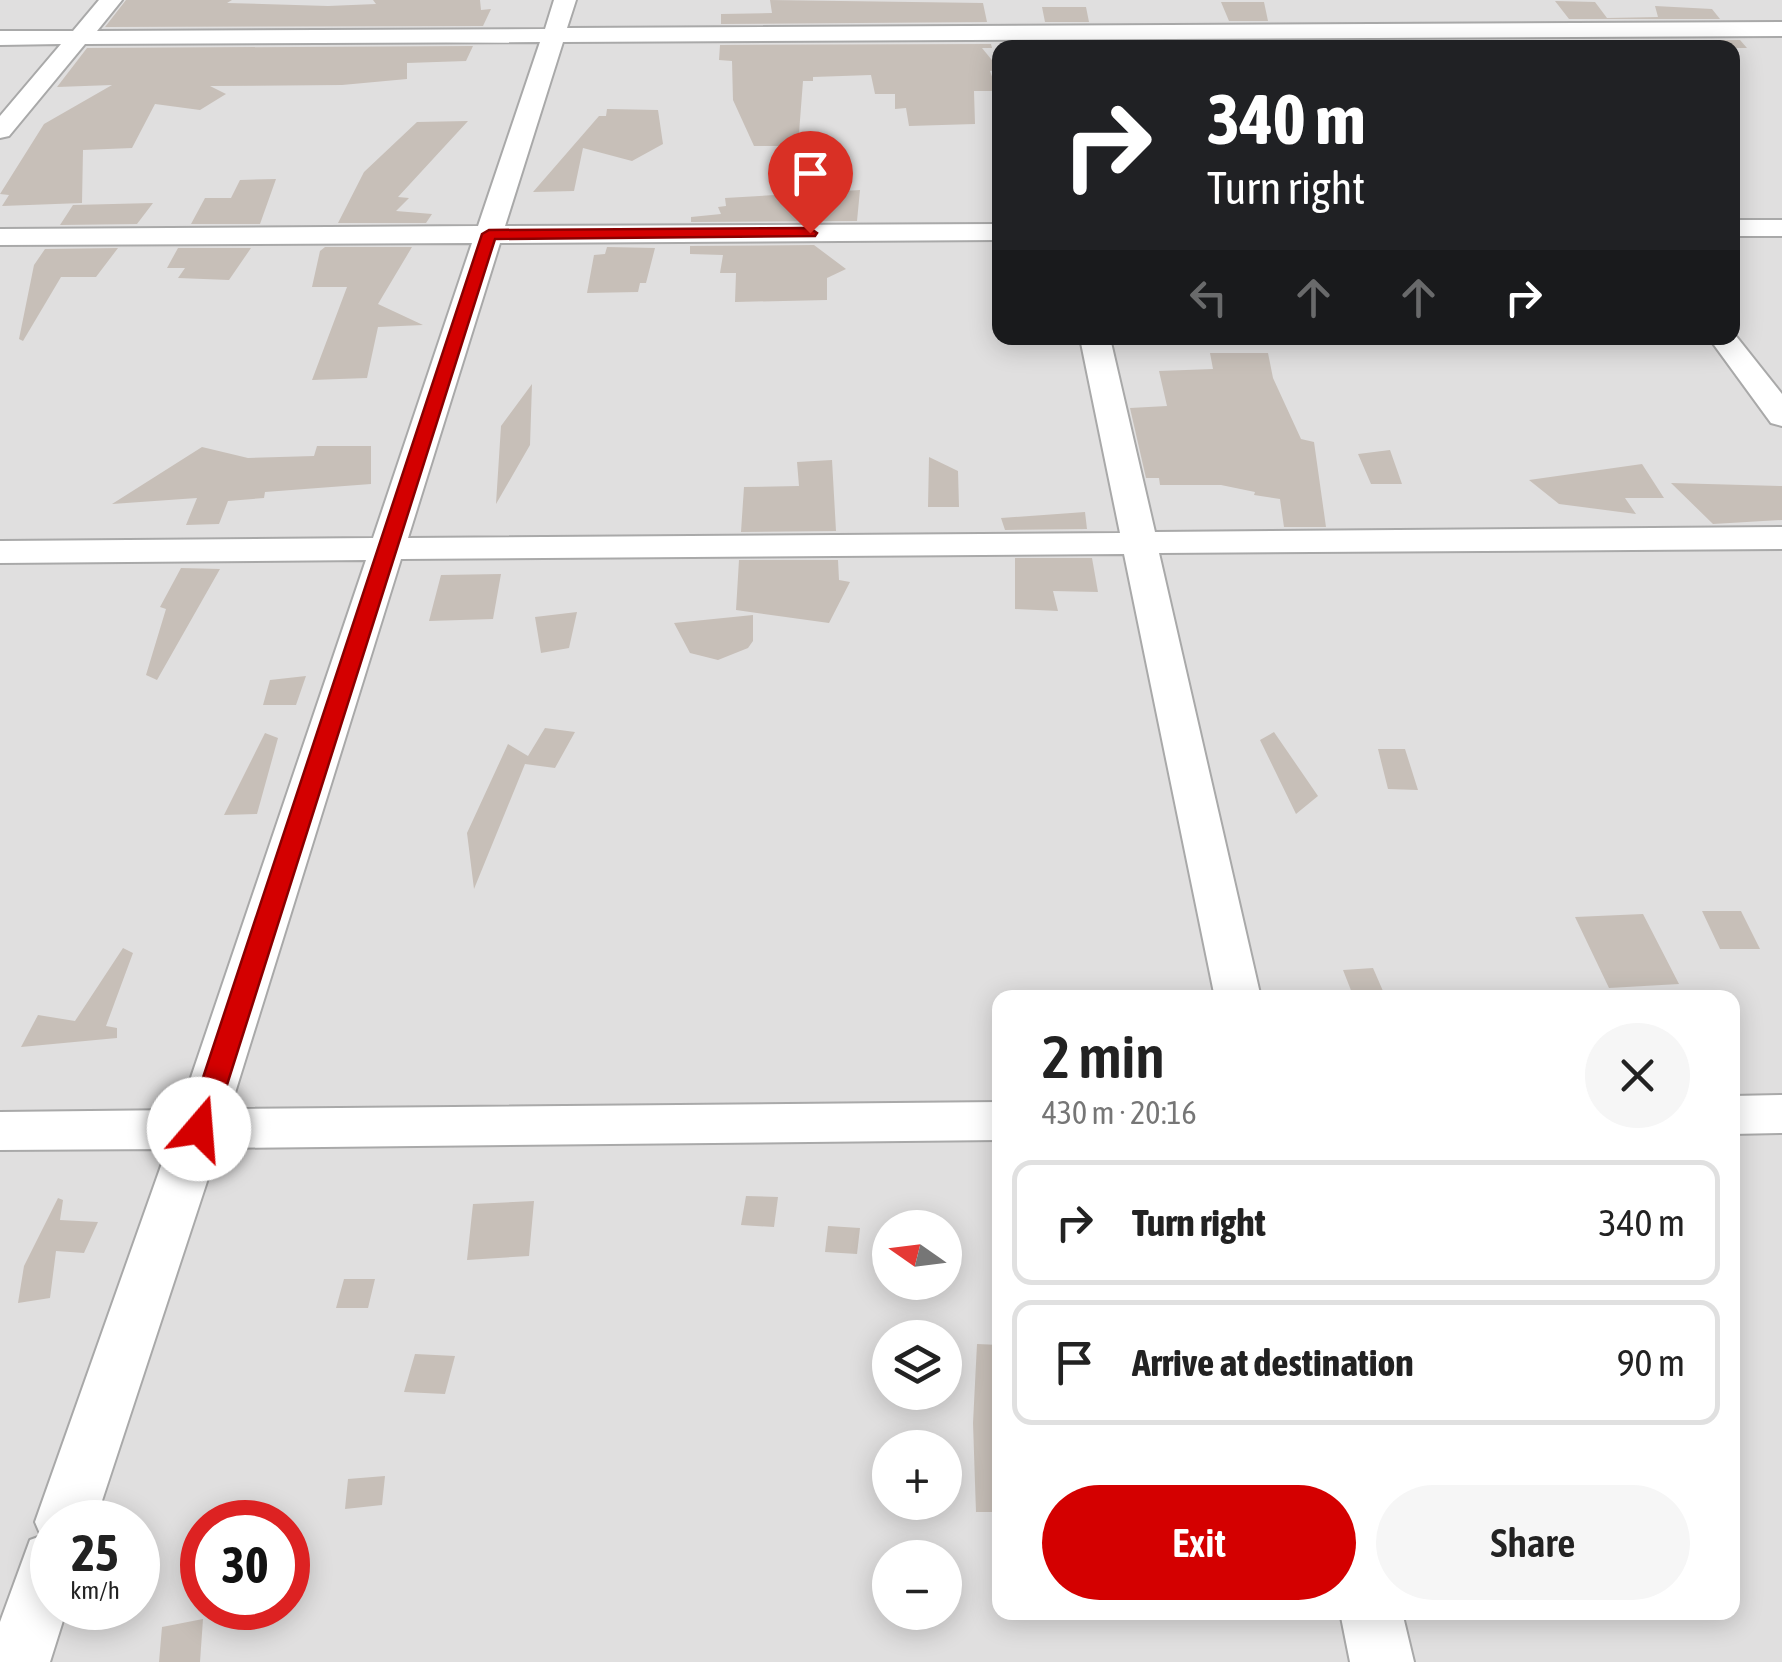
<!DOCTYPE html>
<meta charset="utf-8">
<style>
body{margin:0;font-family:"Asap Condensed",sans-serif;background:#f6f6f6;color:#222;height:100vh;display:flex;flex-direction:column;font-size:38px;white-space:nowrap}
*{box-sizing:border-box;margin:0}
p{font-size:32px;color:#767676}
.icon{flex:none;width:55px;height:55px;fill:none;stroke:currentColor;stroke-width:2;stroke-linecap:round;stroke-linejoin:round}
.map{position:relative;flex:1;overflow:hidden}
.details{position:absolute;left:992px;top:990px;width:748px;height:630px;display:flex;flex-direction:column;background:#fff;border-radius:20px;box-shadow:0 5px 25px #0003}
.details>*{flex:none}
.top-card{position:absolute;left:992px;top:40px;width:748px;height:305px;border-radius:20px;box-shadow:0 5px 25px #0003;background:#202124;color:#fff;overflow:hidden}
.needle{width:65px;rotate:284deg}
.controls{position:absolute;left:872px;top:1210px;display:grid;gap:20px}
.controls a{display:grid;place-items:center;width:90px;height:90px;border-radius:50%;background:#fff;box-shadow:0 5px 25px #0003;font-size:50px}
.speed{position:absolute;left:30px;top:1500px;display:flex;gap:20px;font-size:50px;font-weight:700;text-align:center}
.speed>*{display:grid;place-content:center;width:130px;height:130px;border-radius:50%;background:#fff;box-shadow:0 5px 25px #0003;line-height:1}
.speed small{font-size:25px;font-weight:400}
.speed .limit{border:15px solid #d22;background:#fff;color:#111}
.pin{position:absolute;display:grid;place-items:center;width:85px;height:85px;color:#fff;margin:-102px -42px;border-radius:50% 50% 50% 0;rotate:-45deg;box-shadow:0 0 10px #0007}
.pin .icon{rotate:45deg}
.me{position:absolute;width:110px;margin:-55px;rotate:18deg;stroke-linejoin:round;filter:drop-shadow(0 0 8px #0008)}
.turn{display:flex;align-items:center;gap:35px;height:210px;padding:0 50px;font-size:45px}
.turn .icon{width:130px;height:130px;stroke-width:2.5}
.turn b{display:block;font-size:70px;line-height:85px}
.lanes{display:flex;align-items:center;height:95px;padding:0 50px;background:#0003;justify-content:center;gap:50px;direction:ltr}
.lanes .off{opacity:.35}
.round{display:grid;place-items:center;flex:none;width:105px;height:105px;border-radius:52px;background:#f6f6f6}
.head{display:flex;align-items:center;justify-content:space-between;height:170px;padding:0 50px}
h1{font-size:60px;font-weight:600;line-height:75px}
.primary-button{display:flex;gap:20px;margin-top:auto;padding:20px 50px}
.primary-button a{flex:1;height:115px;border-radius:60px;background:#d40000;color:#fff;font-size:40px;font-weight:600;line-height:115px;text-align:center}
.primary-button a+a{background:#f6f6f6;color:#222}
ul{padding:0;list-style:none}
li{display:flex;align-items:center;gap:30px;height:125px;margin:0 20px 15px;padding:0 30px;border:5px solid #e0e0e0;border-radius:20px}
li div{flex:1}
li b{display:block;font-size:38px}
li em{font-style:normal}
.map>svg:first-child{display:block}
.residential{fill:#e0dfdf;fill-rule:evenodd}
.building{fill:#c7bfb8}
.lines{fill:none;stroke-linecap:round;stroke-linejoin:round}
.street-casing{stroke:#a9a9a9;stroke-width:4}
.street{fill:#fff;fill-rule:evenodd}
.route{fill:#d40000;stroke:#8a0000;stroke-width:2.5}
</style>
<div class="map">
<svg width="1782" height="1662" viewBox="0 0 1782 1662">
<rect width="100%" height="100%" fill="#f2efe9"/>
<!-- residential -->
<path class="residential" d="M0,0H1782V1662H0ZM1000,48H1732V338H1000ZM1000,998H1732V1612H1000ZM890,1228H945V1282H890ZM890,1338H945V1392H890ZM890,1448H945V1502H890ZM52,1522H138V1608H52ZM202,1522H288V1608H202ZM890,1558H945V1612H890Z"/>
<!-- building -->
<path class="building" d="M126,0H232L227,3L328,6L376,4L373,0H480L481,10L491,9L483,26L105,27Z
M770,0L983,3L987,22L721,24V14L772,13Z
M1555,1L1595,2L1607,18L1658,17L1655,6L1712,9L1720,19H1569Z
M1221,2H1264L1268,21H1229Z
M1042,7H1086L1089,22H1045Z
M1740,40L1747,48H1571L1568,41Z
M991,44L992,48H982L1000,70L990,71L997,91H974L975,124L909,126L906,108L895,109V94H875L871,75L813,77V81H803L798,146H754L733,100L732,61L719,60L720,45Z
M473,46L466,61L407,63V79L342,85L210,86L226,94L200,110L155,104L132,148L83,150L82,203L2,206L9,195L0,194L44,124L112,85L57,87L87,48Z
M607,109L658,110L663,144L632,161L583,148L574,191L533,192L599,116H606Z
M468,121L398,197L409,198L396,211L432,214L426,223H338L364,172L417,122Z
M276,179L260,224H191L205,198H231L240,180Z
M860,190L857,221L691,222V217L721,214L718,207L726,206L725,198Z
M153,203L137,224L60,225L73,205Z
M814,245L846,269L827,278V300L735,302L736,273H720L723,255L690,254V246Z
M325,247H412L378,304L423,325L378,327L367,378L312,380L347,287H312L320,251Z
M607,247L655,248L646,283H640L638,292L587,293L594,255L605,254Z
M118,248L96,277H61L23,341L19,339L34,265L45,249Z
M178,248H251L229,280L178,278L185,268H167Z
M1210,353H1268L1273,378L1301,439L1314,442L1326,527H1284L1280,499L1254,495L1255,492L1221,485H1160L1159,478H1146L1130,408L1167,406L1159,371L1213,369Z
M532,384L530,445L496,504L501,426Z
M317,446H371V484L265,492L264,498L228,501L219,524L186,525L197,498L112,504L202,447L248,458L314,456Z
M1390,450L1402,484H1371L1358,454Z
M929,457L958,471L959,507H928Z
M832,460L836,531L741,532L744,487L799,486L797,462Z
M1642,464L1664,498H1625L1636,514L1559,504L1529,480Z
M1671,483L1782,486V520L1713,524Z
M1085,512L1087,529L1005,530L1001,518Z
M1015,558H1092L1098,592L1053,591L1058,611L1015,609Z
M739,560H838L839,580L850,582L829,623L736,610Z
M181,568L220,569L157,680L146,675L166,609L160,607Z
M501,574L493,619L429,621L441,575Z
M577,612L569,648L541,653L535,617Z
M753,615V641L748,648L718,660L690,653L674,623Z
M306,676L296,705H263L270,680Z
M545,728L575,732L555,768L525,764L474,889L467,833L508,744L528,756Z
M1274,732L1318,796L1296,814L1260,740Z
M265,733L278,738L257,814L224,815Z
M1378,749H1405L1418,790L1388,789Z
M1702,911H1741L1760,949H1720Z
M1643,914L1679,984L1609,988L1575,917Z
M123,948L133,953L106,1026L117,1028V1038L21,1047L38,1015L75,1021Z
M1373,968L1386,998H1354L1343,970Z
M746,1196L778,1197L774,1227L741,1225Z
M58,1198L63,1200L60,1220L98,1222L84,1253L56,1251L50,1298L18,1303L24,1266Z
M534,1201L529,1256L467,1260L473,1204Z
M828,1226L860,1228L857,1254L825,1252Z
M344,1279H375L368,1308H336Z
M977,1344L1000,1345V1512H976L973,1423Z
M415,1354L455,1356L445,1394L404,1392Z
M385,1476L382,1505L345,1509L348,1479Z
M203,1619L200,1662H159L162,1627Z"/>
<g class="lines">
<defs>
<path id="street" d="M99,0H122L97,31L545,29L554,0H576L567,28L1782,22V36L563,42L505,226L1000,224V240L500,243L408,538L1120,533L1080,338H1110L1155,532L1782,527V549L1159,553L1261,998H1215L1124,554L401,559L230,1109L1000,1102V1140L218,1148L95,1522H52V1608H67L50,1662H0V1622L30,1540L41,1536L35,1522L167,1149L0,1150V1112L180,1110L366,560L0,563V541L373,538L472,243L0,245V229L478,226L540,42L85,44L9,136L0,138V116L61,44L0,45V31H73Z
M1732,220H1782V236H1732Z
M1732,331L1782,394V426L1771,423L1709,338H1732Z
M1782,1095V1133L1732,1134V1096Z
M1340,1612H1402L1414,1662H1350Z"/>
</defs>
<!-- street casing -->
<use href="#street" class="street-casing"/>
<!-- street -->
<use href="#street" class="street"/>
</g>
<!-- route -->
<path class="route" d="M810,228L817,233L815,236L495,239L213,1129L209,1137L199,1140L190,1137L186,1129L482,234L489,230Z"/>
</svg>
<div class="controls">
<a><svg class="needle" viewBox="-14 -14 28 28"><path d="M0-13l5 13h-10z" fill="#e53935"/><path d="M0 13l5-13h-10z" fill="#767676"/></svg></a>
<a><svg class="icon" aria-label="layers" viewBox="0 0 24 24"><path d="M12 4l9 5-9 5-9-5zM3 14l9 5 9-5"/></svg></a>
<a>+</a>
<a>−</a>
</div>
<div class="speed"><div>25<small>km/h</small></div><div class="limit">30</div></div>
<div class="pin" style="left:810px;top:233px;background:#d93025"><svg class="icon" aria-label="arrive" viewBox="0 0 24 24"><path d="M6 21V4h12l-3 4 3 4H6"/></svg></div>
<svg class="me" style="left:199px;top:1129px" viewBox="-20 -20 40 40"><circle r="19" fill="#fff"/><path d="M0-13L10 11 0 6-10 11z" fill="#d40000"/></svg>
<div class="top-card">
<div class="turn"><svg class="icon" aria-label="right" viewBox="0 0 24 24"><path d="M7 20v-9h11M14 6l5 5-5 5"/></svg><div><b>340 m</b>Turn right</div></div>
<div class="lanes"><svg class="icon off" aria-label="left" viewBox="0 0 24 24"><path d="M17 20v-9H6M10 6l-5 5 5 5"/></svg><svg class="icon off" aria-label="ahead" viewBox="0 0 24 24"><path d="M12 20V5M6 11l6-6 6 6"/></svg><svg class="icon off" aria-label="ahead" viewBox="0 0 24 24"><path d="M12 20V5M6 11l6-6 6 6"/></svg><svg class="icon" aria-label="right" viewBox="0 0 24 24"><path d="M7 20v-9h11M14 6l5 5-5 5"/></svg></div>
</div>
<section class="details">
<div class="head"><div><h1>2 min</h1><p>430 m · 20:16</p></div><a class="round"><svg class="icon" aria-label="close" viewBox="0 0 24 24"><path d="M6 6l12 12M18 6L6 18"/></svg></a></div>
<ul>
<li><svg class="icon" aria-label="right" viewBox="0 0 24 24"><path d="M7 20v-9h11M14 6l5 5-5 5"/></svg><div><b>Turn right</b></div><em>340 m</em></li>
<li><svg class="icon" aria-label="arrive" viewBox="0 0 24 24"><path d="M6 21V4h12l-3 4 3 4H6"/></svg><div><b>Arrive at destination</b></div><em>90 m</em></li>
</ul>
<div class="primary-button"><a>Exit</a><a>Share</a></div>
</section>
</div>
